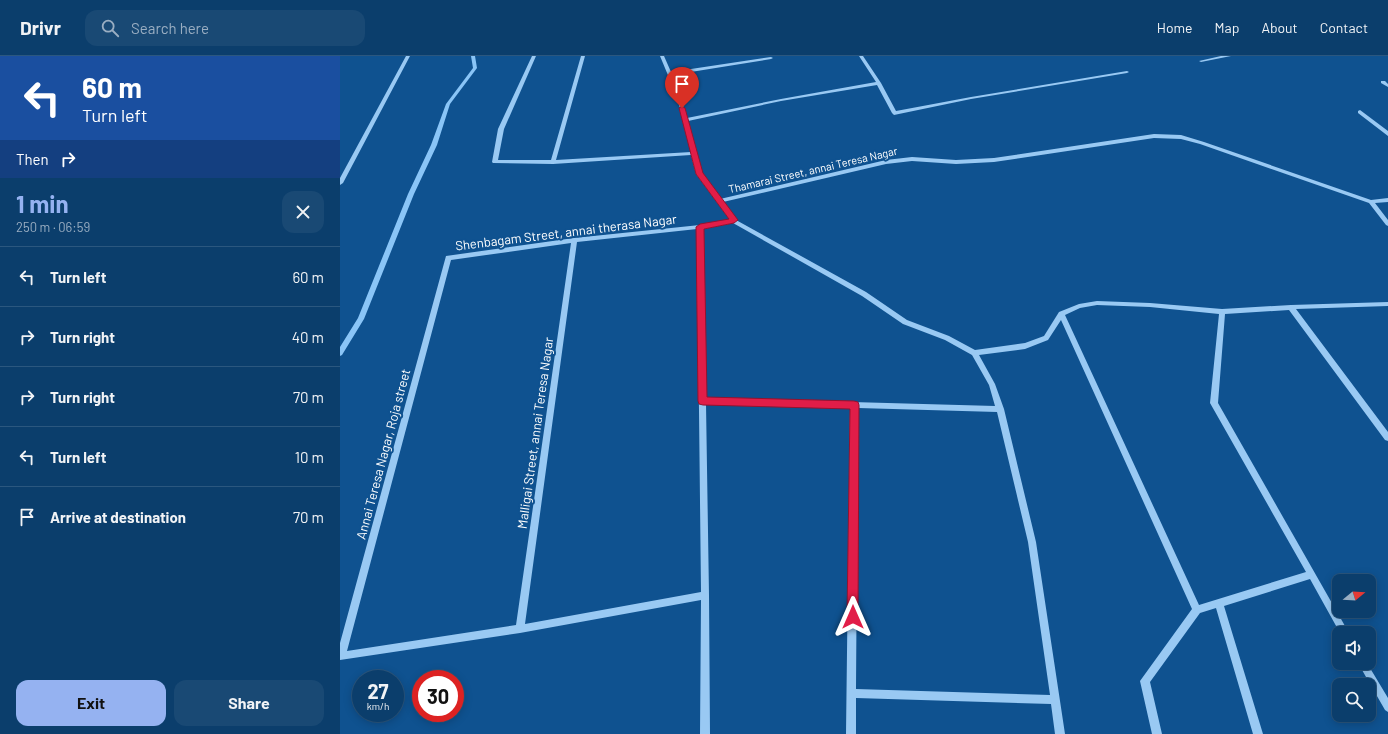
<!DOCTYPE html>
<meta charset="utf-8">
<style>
body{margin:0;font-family:Barlow,sans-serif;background:#194974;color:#f1f3f6;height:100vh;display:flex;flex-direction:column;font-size:15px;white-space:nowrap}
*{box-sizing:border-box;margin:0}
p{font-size:13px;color:#9aaec2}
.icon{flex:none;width:22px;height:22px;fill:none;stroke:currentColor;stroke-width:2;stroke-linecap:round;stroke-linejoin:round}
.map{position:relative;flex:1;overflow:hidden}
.drawer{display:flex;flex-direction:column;background:#0b3e6c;width:340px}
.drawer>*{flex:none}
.hud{background:#1a4fa0;color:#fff;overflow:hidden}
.needle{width:26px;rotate:72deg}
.tools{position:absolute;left:992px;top:518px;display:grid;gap:8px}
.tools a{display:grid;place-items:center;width:44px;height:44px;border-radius:8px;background:#0b3e6c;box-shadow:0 2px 10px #0003,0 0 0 1px #2b577f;font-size:20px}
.speed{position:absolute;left:12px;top:614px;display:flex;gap:8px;font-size:20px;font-weight:700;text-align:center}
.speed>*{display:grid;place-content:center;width:52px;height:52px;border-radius:50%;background:#0b3e6c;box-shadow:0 2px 10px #0003,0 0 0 1px #2b577f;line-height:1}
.speed small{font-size:10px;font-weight:400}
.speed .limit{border:6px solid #d22;background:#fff;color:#111}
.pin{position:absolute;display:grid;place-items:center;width:34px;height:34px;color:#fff;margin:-41px -17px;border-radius:50% 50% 50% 0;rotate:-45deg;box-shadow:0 0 4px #0007}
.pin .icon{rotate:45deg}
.me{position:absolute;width:44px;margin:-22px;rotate:0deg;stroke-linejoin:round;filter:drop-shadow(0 0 3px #0008)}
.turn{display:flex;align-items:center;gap:14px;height:84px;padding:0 16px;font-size:18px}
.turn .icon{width:52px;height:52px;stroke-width:2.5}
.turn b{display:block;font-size:28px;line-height:34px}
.then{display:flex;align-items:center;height:38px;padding:0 16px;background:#0003;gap:8px;font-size:15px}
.round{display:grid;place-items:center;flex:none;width:42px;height:42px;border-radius:12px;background:#194974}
.overview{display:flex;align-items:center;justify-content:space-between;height:68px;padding:0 16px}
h1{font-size:24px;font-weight:700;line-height:30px;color:#95b2f1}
.cta{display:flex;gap:8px;margin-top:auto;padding:8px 16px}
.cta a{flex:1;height:46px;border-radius:12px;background:#95b2f1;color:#111;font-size:16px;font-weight:700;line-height:46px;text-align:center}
.cta a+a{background:#194974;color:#f1f3f6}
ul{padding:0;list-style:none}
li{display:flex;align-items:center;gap:12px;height:60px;padding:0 16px;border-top:1px solid #2b577f}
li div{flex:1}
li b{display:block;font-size:15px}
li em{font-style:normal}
header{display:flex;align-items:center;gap:24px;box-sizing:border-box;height:56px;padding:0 20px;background:#0b3e6c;border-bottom:1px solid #2b577f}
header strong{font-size:19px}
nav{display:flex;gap:22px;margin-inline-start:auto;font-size:14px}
.search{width:280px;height:36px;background:#194974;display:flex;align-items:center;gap:10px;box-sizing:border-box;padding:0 14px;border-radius:12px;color:#9aaec2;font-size:15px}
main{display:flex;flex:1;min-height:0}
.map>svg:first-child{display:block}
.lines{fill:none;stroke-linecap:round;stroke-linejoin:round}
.stream{fill:#8ac5f7;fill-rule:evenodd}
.minor{fill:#99c9f3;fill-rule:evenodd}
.route{fill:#e11d48;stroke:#92132f}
.labels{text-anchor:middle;stroke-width:4;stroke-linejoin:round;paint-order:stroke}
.far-street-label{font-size:11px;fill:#fff;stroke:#0f5290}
.street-label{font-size:13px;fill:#fff;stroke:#0f5290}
</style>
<header>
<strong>Drivr</strong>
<div class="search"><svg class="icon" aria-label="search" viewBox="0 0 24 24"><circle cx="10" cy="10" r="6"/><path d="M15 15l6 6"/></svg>Search here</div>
<nav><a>Home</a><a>Map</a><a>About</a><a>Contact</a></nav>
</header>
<main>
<section class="drawer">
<div class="hud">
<div class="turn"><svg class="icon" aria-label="left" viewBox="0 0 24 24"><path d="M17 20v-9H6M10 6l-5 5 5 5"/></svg><div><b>60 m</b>Turn left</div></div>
<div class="then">Then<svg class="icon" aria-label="right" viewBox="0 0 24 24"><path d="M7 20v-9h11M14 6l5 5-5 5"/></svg></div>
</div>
<div class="overview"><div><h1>1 min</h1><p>250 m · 06:59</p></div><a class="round"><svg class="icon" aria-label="close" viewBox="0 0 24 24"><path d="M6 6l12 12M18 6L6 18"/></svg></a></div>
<ul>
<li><svg class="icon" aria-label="left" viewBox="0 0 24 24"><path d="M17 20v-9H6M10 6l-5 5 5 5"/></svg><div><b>Turn left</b></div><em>60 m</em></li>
<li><svg class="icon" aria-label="right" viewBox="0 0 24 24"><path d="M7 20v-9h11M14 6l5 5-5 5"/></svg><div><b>Turn right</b></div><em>40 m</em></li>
<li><svg class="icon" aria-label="right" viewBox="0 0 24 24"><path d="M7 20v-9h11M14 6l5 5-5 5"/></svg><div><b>Turn right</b></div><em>70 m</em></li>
<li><svg class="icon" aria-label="left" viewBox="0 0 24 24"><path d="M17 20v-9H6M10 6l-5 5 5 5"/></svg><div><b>Turn left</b></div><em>10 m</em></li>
<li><svg class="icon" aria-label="arrive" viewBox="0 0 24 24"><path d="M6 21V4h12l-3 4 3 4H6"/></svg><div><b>Arrive at destination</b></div><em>70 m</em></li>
</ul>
<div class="cta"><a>Exit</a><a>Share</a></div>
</section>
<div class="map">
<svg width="1048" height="678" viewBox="0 0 1048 678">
<rect width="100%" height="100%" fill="#0f5290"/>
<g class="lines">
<!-- stream -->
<path class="stream" d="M131,0H135L137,12L110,48L97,89L74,138L24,263L2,299L0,300V291L18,262L68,138L91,89L106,48L133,12Z"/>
<!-- minor -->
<path class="minor" d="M66,0H70L3,127L0,129V122Z
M192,0H196L164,73L158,104H211L241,0H245L216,104L351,96L337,41L320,0H324L331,16L431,1L433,2L431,3L332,19L341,41L347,62L441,43L536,26L519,0H523L541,27L556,55L631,41L787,15L789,16L787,17L631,43L554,59L552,57L537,29L441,45L348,65L362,118L380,143L546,104L572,101L616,104L654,102L814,78L841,79L864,86L1031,144L1048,142V146L1035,147L1048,164V170L1046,169L1029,147L860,88L841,83L814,82L654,106L616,108L572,105L546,108L383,146L396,164L526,236L567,264L609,280L635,294L685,287L704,280L719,256L739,248L757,245L810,247L882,253L951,249L1048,246V250L956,253L1048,376V385L1045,384L949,254L885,258L878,347L1009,577H1000L970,523L884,550L923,678H913L876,552L860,557L810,626L822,678H812L800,625L852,553L721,264L708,284L685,293L639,299L655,328L664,353L696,486L725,678H715L711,648L516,642V678H506L510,352L366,348L369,539L370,678H360L361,544L180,577L0,604V587L106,200L234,182L360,169L390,164L356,118L351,99L213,108L153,107L152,106L158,73ZM393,167L522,240L563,268L605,284L632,299L649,329L655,350L366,342L363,173ZM357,173L361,536L185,568L237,186ZM231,187L176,569L7,595L111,204ZM757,249L810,251L879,258L870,347L966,516L859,549L725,259L740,252ZM518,352L657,356L688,486L710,639L516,633Z
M881,0H891L861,6L859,5Z
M1041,25H1045L1048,28V31L1041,27Z
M1020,54L1048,75V80L1018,57V55Z
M1018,607H1027L1048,642V656L1045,654Z"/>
</g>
<!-- route -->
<path class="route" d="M342,50L345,52L363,117L398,164L394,167L364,173L367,341L514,345L518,346L519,349L518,561L517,565L513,567L509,565L507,561L510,353L363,349L359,348L358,345L356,171L360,168L389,163L356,118L339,52Z"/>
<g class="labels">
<!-- far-street labels -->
<g class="far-street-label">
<text transform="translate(473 114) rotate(-13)" y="4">Thamarai Street, annai Teresa Nagar</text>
</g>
<!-- street labels -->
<g class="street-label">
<text transform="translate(226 176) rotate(-7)" y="5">Shenbagam Street, annai therasa Nagar</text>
<text transform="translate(195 377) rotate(-82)" y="5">Malligai Street, annai Teresa Nagar</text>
<text transform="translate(43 398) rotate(-75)" y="5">Annai Teresa Nagar, Roja street</text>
</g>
</g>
</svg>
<div class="tools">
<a><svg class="needle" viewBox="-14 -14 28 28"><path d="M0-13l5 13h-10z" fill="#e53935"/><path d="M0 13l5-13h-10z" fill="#9aaec2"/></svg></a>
<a><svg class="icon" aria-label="sound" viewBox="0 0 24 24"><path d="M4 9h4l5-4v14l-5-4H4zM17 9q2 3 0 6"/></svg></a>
<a><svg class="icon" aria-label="search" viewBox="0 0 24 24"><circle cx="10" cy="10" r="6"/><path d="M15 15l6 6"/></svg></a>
</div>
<div class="speed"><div>27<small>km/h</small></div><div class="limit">30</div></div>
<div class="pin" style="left:342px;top:52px;background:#d93025"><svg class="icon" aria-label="arrive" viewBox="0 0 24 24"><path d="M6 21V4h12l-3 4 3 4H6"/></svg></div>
<svg class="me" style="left:513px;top:561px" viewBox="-20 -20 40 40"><path d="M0-17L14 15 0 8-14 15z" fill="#e11d48" stroke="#fff" stroke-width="4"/></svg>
</div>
</main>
